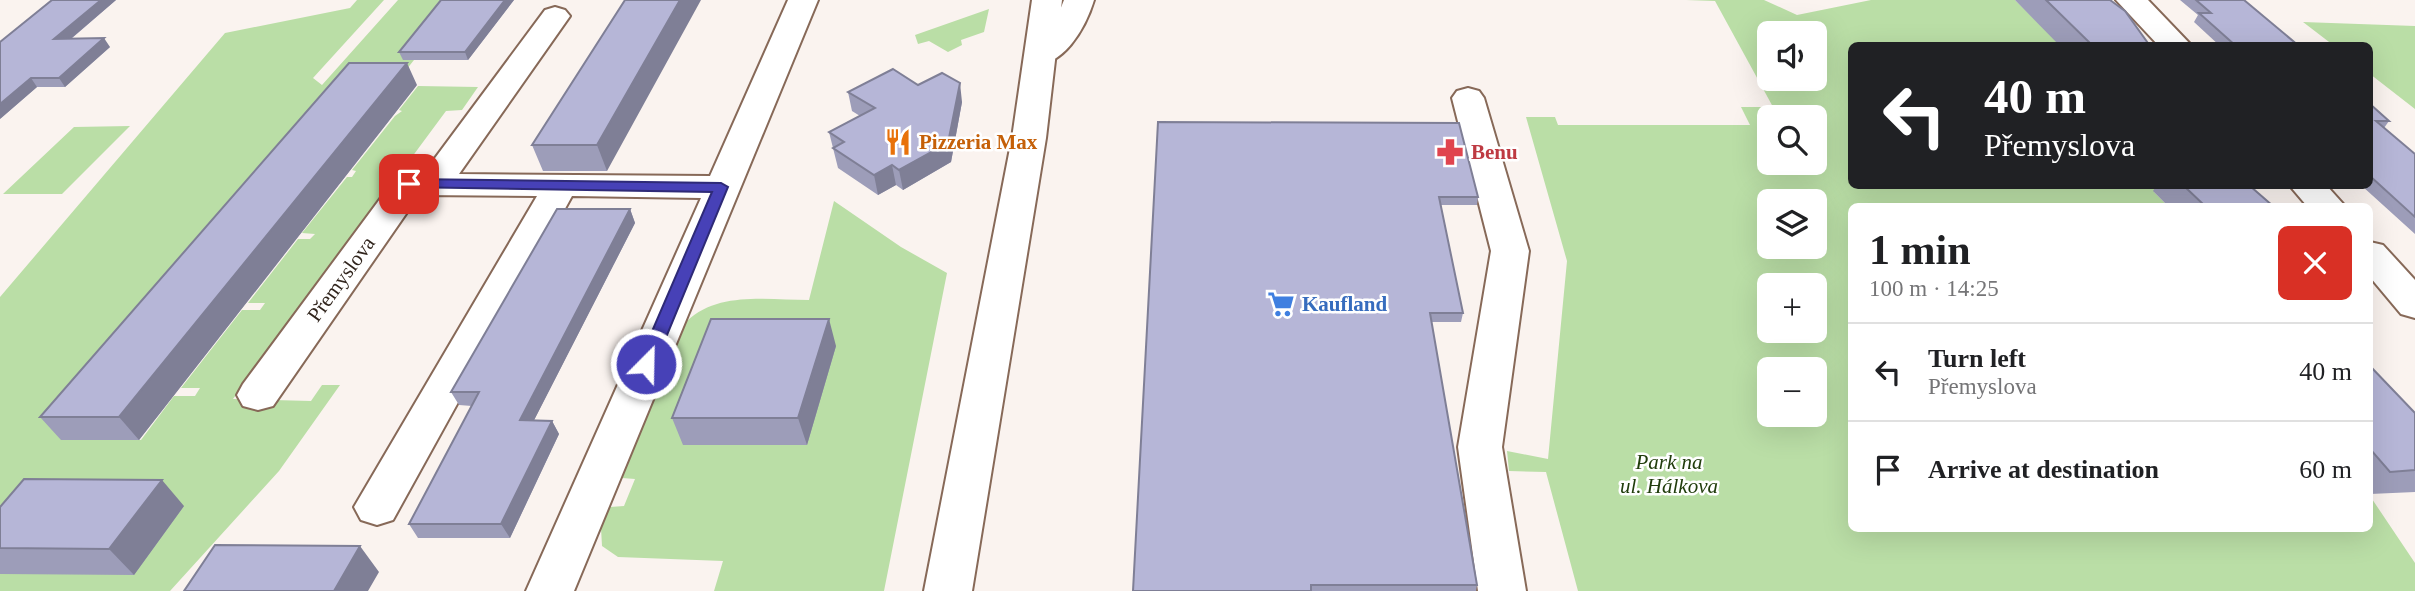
<!DOCTYPE html>
<meta charset="utf-8">
<style>
body{margin:0;font-family:"Times New Roman",serif;background:#f2f2f2;color:#202124;height:100vh;display:flex;flex-direction:column;font-size:26px;white-space:nowrap}
*{box-sizing:border-box;margin:0}
p{font-size:23px;color:#757577}
.icon{flex:none;width:38px;height:38px;fill:none;stroke:currentColor;stroke-width:2;stroke-linecap:round;stroke-linejoin:round}
.map{position:relative;flex:1;overflow:hidden}
.panel{position:absolute;left:1848px;top:203px;width:525px;height:329px;display:flex;flex-direction:column;background:#fff;border-radius:10px;box-shadow:0 7px 28px #0002}
.panel>*{flex:none}
.hud{position:absolute;left:1848px;top:42px;width:525px;height:147px;border-radius:10px;box-shadow:0 7px 28px #0002;background:#202124;color:#fff;overflow:hidden}
.fabs{position:absolute;left:1757px;top:21px;display:grid;gap:14px}
.fabs a{display:grid;place-items:center;width:70px;height:70px;border-radius:10px;background:#fff;box-shadow:0 7px 28px #0002;font-size:35px}
.pin{position:absolute;display:grid;place-items:center;width:60px;height:60px;color:#fff;margin:-30px;border-radius:14px;box-shadow:0 4px 10px #0006}
.me{position:absolute;width:77px;margin:-38px;rotate:23deg;stroke-linejoin:round;filter:drop-shadow(0 0 5px #0008)}
.turn{display:flex;align-items:center;gap:24px;height:147px;padding:0 21px;font-size:32px}
.turn .icon{width:91px;height:91px;stroke-width:2.5}
.turn b{display:block;font-size:49px;line-height:60px}
.round{display:grid;place-items:center;flex:none;width:74px;height:74px;border-radius:10px;background:#f2f2f2}
.headline{display:flex;align-items:center;justify-content:space-between;height:119px;padding:0 21px}
h1{font-size:42px;font-weight:700;line-height:52px}
ul{padding:0;list-style:none}
li{display:flex;align-items:center;gap:21px;height:98px;padding:0 21px;border-top:2px solid #e0e0e0}
li div{flex:1}
li b{display:block;font-size:26px}
li em{font-style:normal}
.map>svg:first-child{display:block}
.green{fill:#badea6;fill-rule:evenodd}
.lines{fill:none;stroke-linecap:round;stroke-linejoin:round}
.minor-casing{stroke:#876958;stroke-width:4}
.major-casing{stroke:#876958;stroke-width:4}
.minor{fill:#fff;fill-rule:evenodd}
.major{fill:#fff;fill-rule:evenodd}
.wall{fill:#9d9db9}
.shaded-wall{fill:#7f7f96}
.building{fill:#b6b6d7;stroke:#7f7f96;stroke-width:2}
.route{fill:#4741b7;stroke:#2e2a77;stroke-width:2}
.labels{text-anchor:middle;stroke-width:5;stroke-linejoin:round;paint-order:stroke}
.food-label{font-size:21px;font-weight:bold;fill:#c56008;stroke:#fff;text-anchor:start}
.health-label{font-size:21px;font-weight:bold;fill:#be3a42;stroke:#fff;text-anchor:start}
.street-label{font-size:21px;fill:#32261e;stroke:#fff}
.shop-label{font-size:21px;font-weight:bold;fill:#366cbe;stroke:#fff;text-anchor:start}
.park-label{font-size:21px;font-style:italic;fill:#213d0c;stroke:#fff}
</style>
<div class="map">
<svg width="2415" height="591" viewBox="0 0 2415 591">
<rect width="100%" height="100%" fill="#faf3ef"/>
<!-- green -->
<path class="green" d="M357,0H384L313,78L322,85L398,0H453L405,59L414,60L394,85L63,440H141L174,396H195L200,388H181L242,310H260L265,303H248L298,239H310L315,234L302,233L347,177H352L356,171L352,170L395,116L402,111L399,110L418,86L478,87L462,110L446,111L233,399L311,401L322,385H340L279,471L170,591H0V297L225,33L350,8Z
M1686,0H1764L1797,15L1871,0H2015L2061,45L1852,46V186H2153L2158,190L2154,192L2168,206H1852V528H2370V496L2415,563V591H1578L1546,472L1509,471L1507,451L1548,459L1567,261L1526,117H1555L1558,125H1750L1741,107H1773L1715,1ZM1769,33H1815V79H1769ZM1769,117H1815V163H1769ZM1769,201H1815V247H1769ZM1769,285H1815V331H1769ZM1769,369H1815V415H1769Z
M989,9L984,32L961,40L962,45L948,52L929,41L918,44L915,35Z
M2303,22L2415,26V109L2370,74V46L2333,45Z
M130,126L62,194H3L74,127Z
M834,201L901,247L947,273L884,591H714L723,561L618,557L602,546L601,528L610,507L624,506L635,479L622,478L687,321C718,291 769,300 809,300Z"/>
<g class="lines">
<defs>
<path id="minor" d="M788,0H818L574,591H526L701,198L572,196L393,520L377,525L361,520L354,507L537,196L419,195L273,406L258,410L243,406L237,395L243,384L397,176L424,173L545,10L555,7L565,10L570,16L459,174L710,176Z
M1064,0H1094C1086,27 1062,71 1029,63L1025,56L1054,25Z
M2116,0H2148L2192,46H2159Z
M1468,88L1479,91L1484,98L1529,251L1502,447L1526,591H1478L1458,447L1491,251L1452,98L1457,91Z
M2290,186H2327L2345,206H2307Z
M2370,242L2383,245L2415,280V318L2401,314L2370,277Z"/>
<path id="major" d="M1032,0H1062L1046,138L972,591H924L1012,138Z"/>
</defs>
<!-- minor casing -->
<use href="#minor" class="minor-casing"/>
<!-- major casing -->
<use href="#major" class="major-casing"/>
<!-- minor -->
<use href="#minor" class="minor"/>
<!-- major -->
<use href="#major" class="major"/>
</g>
<!-- wall -->
<path class="wall" d="M52,0H116L71,39L110,47L65,87H37L0,119Z
M441,0H514L468,60H403L399,52Z
M625,0L607,171H543L532,145Z
M2015,0H2110L2150,46H2060Z
M2180,0H2244L2299,46H2220L2194,22L2198,15Z
M417,85L139,440H61L40,417Z
M918,85L962,102L951,162L903,190L896,185L878,195L838,168L829,132L860,116L852,111L848,92Z
M2370,104L2389,121L2384,128L2415,154V234L2362,186H2370Z
M1158,122L1478,197L1477,205H1441L1463,313L1461,322H1431L1477,585L1476,591H1133Z
M2153,186H2250L2273,206H2168L2153,191L2155,188Z
M630,209L635,223L534,420L552,421L559,434L510,538H418L409,524L472,406L459,405L451,392Z
M836,346L807,445H683L672,418Z
M2370,366L2415,413V492L2370,494Z
M184,506L134,575L0,574V507Z"/>
<!-- shaded-wall -->
<path class="shaded-wall" d="M101,0H116L60,48L54,39Z
M505,0H514L468,60L465,52Z
M680,0H701L607,171L597,145Z
M104,38L110,47L65,87L59,78Z
M407,63L417,85L139,440L119,417Z
M31,78L37,87L0,119V104Z
M960,83L962,102L951,162L903,190L899,170Z
M892,165L896,185L878,195L874,175Z
M630,209L635,223L527,434L520,420Z
M829,319L836,346L807,445L798,418Z
M552,421L559,434L510,538L501,524Z
M162,480L184,506L134,575L109,549Z
M360,546L379,572L368,591H334Z"/>
<!-- building -->
<path class="building" d="M52,0H101L54,39L104,38L59,78H31L0,104V42Z
M441,0H505L465,52H399Z
M625,0H680L597,145H532Z
M2046,0H2110L2125,11L2150,46H2093Z
M2196,0H2244L2299,46H2236L2199,13H2211Z
M349,63H407L119,417H40Z
M893,69L918,85L942,73L960,83L948,143L899,170L892,165L874,175L833,148L844,142L829,132L875,108L848,92Z
M2370,104L2389,121H2376L2415,154V217L2370,176Z
M1158,122L1459,123L1478,197H1439L1463,313H1430L1477,585H1311V591H1133Z
M2184,186H2250L2273,206H2205Z
M557,209H630L520,420L552,421L501,524H409L479,392H451Z
M711,319H829L798,418H672Z
M2370,366L2415,413V470L2390,472L2370,449Z
M24,479L162,480L109,549L0,548V507Z
M215,545L360,546L334,591H184Z"/>
<!-- route -->
<path class="route" d="M409,179L721,183L728,187L655,364L646,370L638,364L712,192L404,187L401,184L404,181Z"/>
<!-- icons -->
<defs>
<symbol id="restaurant-bare" viewBox="-9 -9 18 18"><path d="M-5-6h1v4h1v-4h1v4h1v-4h1v5L-1.5 .5V6h-2V.5L-5-1ZM5-6V6H3V1.5H1.5Q1.5-4 5-6Z" fill="#e8710a" stroke="#fff" stroke-width="2.5" paint-order="stroke"/></symbol>
<symbol id="pharmacy-bare" viewBox="-9 -9 18 18"><path d="M-2-6h4v4h4v4h-4v4h-4v-4h-4v-4h4Z" fill="#e0444e" stroke="#fff" stroke-width="2.5" paint-order="stroke"/></symbol>
<symbol id="supermarket-bare" viewBox="-9 -9 18 18"><path d="M-6-5.5h2.5l.6 2H6L4.5 2H-2.5L-4.4-4H-6ZM-1.5 3.2a1.3 1.3 0 1 0 .1 0ZM3 3.2a1.3 1.3 0 1 0 .1 0Z" fill="#3f7fe0" stroke="#fff" stroke-width="2.5" paint-order="stroke"/></symbol>
</defs>
<g fill-rule="evenodd">
<use href="#restaurant-bare" x="879" y="123" width="38" height="38"/>
<use href="#pharmacy-bare" x="1431" y="133" width="38" height="38"/>
<use href="#supermarket-bare" x="1262" y="285" width="38" height="38"/>
</g>
<g class="labels">
<!-- food labels -->
<g class="food-label">
<text x="919" y="149">Pizzeria Max</text>
</g>
<!-- health labels -->
<g class="health-label">
<text x="1471" y="159">Benu</text>
</g>
<!-- street labels -->
<g class="street-label">
<text transform="translate(341 279) rotate(-54)" y="7">Přemyslova</text>
</g>
<!-- shop labels -->
<g class="shop-label">
<text x="1302" y="311">Kaufland</text>
</g>
<!-- park labels -->
<g class="park-label">
<text x="1669" y="469">Park na<tspan x="1669" dy="24">ul. Hálkova</tspan></text>
</g>
</g>
</svg>
<div class="fabs">
<a><svg class="icon" aria-label="sound" viewBox="0 0 24 24"><path d="M4 9h4l5-4v14l-5-4H4zM17 9q2 3 0 6"/></svg></a>
<a><svg class="icon" aria-label="search" viewBox="0 0 24 24"><circle cx="10" cy="10" r="6"/><path d="M15 15l6 6"/></svg></a>
<a><svg class="icon" aria-label="layers" viewBox="0 0 24 24"><path d="M12 4l9 5-9 5-9-5zM3 14l9 5 9-5"/></svg></a>
<a>+</a>
<a>−</a>
</div>
<div class="pin" style="left:409px;top:184px;background:#d93025"><svg class="icon" aria-label="arrive" viewBox="0 0 24 24"><path d="M6 21V4h12l-3 4 3 4H6"/></svg></div>
<svg class="me" style="left:646px;top:364px" viewBox="-20 -20 40 40"><circle r="17" fill="#4741b7" stroke="#fff" stroke-width="3"/><path d="M0-11L8 9 0 5-8 9z" fill="#fff"/></svg>
<div class="hud">
<div class="turn"><svg class="icon" aria-label="left" viewBox="0 0 24 24"><path d="M17 20v-9H6M10 6l-5 5 5 5"/></svg><div><b>40 m</b>Přemyslova</div></div>
</div>
<section class="panel">
<div class="headline"><div><h1>1 min</h1><p>100 m · 14:25</p></div><a class="round" style="background:#d93025;color:#fff"><svg class="icon" aria-label="close" viewBox="0 0 24 24"><path d="M6 6l12 12M18 6L6 18"/></svg></a></div>
<ul>
<li><svg class="icon" aria-label="left" viewBox="0 0 24 24"><path d="M17 20v-9H6M10 6l-5 5 5 5"/></svg><div><b>Turn left</b><p>Přemyslova</p></div><em>40 m</em></li>
<li><svg class="icon" aria-label="arrive" viewBox="0 0 24 24"><path d="M6 21V4h12l-3 4 3 4H6"/></svg><div><b>Arrive at destination</b></div><em>60 m</em></li>
</ul>
</section>
</div>
